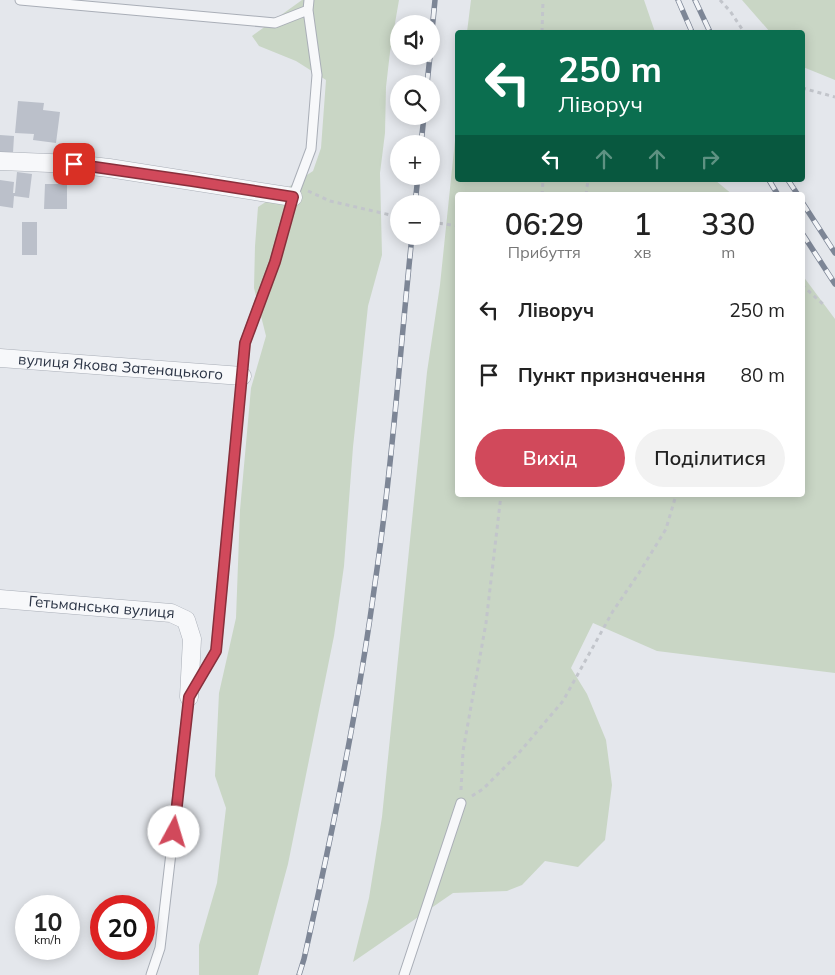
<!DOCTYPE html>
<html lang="uk">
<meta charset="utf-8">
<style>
body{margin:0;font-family:Mulish,sans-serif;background:#f2f2f2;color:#222;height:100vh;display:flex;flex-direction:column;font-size:19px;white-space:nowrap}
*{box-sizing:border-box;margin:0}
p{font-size:16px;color:#767676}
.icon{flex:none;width:28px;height:28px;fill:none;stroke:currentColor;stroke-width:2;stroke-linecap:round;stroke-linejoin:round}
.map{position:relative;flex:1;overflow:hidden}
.side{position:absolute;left:455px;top:192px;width:350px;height:305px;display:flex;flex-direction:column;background:#fff;border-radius:5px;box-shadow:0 2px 12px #0003}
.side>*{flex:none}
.guide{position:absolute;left:455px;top:30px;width:350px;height:152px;border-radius:5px;box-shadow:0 2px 12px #0003;background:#0b6e4f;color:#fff;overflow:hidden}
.fabs{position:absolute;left:390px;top:15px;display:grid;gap:10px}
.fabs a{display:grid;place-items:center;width:50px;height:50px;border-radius:50%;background:#fff;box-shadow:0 2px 12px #0003;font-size:25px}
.speed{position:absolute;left:15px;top:895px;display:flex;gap:10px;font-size:25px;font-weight:700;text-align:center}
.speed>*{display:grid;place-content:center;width:65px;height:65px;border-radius:50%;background:#fff;box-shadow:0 2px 12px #0003;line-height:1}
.speed small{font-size:12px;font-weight:400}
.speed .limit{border:8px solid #d22;background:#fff;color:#111}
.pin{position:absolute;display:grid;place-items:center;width:42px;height:42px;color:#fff;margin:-21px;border-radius:10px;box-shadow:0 2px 8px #0006}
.me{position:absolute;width:55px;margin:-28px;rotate:6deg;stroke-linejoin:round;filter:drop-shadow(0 0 4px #0008)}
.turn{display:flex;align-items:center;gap:18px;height:105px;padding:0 20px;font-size:22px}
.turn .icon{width:65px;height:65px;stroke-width:2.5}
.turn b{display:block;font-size:35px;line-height:42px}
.lanes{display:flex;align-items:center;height:48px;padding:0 20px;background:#0003;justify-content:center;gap:25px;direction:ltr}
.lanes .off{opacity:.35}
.eta{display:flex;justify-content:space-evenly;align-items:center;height:85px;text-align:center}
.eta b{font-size:30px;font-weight:600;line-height:35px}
.button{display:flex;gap:10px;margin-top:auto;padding:10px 20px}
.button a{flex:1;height:58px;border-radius:30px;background:#d1495b;color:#fff;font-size:20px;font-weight:600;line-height:58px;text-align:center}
.button a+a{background:#f2f2f2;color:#222}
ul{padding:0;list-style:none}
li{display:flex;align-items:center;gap:15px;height:65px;padding:0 20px}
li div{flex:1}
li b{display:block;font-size:19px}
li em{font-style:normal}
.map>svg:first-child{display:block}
.green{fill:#c9d6c5}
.building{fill:#bbc0ca}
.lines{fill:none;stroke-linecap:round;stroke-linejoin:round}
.service-casing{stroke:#a9aeb7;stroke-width:11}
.minor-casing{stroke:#a9aeb7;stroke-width:19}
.path{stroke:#c2c5cb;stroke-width:3;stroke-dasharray:4 4;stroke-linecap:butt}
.service{stroke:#f7f8fa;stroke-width:9}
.minor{stroke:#f7f8fa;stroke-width:18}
.rail-casing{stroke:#7d8696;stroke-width:5.5}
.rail{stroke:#f4f6f9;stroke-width:4;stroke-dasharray:11;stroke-linecap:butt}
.route-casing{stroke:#882f3b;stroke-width:12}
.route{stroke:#d1495b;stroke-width:9}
.labels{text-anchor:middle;stroke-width:5;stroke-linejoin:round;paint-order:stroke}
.street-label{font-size:15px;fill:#2b3445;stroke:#f4f6f9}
</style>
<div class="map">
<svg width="835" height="975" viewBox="0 0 835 975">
<rect width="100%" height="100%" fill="#e4e7ec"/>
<!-- green -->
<path class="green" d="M302,0H399L390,52L386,87L385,133L380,173L382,255L368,306L353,447L344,566L334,636L288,864L258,975H199V945L217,883L226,808L215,776L219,693L236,618L240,510L251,388L266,336L254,288L255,246L258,207L313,171L321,148L326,80L296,61L259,46L252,36Z
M471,0H644L655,32H467Z
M742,0H835V80L803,67L802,32H770Z
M457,121L458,180H715L733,195H458V495H802L803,276L835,319V673L657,651L593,623L571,668L587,694L606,740L612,785L605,840L578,867L545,861L522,885L507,891L453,893L353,962L369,898L382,817L427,372L440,285Z"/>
<!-- building -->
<path class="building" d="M18,101L44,103L43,110L60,112L56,143L33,140L34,134L15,133Z
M0,135L14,136L13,153L0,152Z
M17,172L32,174L29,198L14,196L13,208L0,206V180L14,182L13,193H15Z
M45,184H67V209H44Z
M22,222H37V255H22Z"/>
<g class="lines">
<defs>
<path id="service" d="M20,0L275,23L308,10
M151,975L160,948L189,697L216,651L245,343L275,261L293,197L311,149L317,75L308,10L309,0
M404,975L461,803"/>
<g id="minor">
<path d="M0,161L74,164L109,168L293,197"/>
<path id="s1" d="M0,358L242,376"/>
<path id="s2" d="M0,599L171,613L186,620L192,639L189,697"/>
</g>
</defs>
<!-- service casing -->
<use href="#service" class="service-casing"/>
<!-- minor casing -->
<use href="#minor" class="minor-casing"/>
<!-- path -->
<path class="path" d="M720,0L730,11L744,32
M542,32L543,0
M802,88L835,97
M308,191L330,201L399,217
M542,195L543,180
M586,195L588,180
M431,222L458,226
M802,285L825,306
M461,790L463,751L486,623L501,495
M472,796L483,789L518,754L563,701L613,611L639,573L666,529L676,495"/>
<!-- service -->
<use href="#service" class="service"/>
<!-- minor -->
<use href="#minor" class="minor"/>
<defs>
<path id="rail" d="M678,0L692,32
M695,0L710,32
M431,41L435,0
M427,84L430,56
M421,144L424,116
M769,180L778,195
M788,180L798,195
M802,202L835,253
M415,204L418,176
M802,233L835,284
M299,975L304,959C332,834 358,709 375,583C392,468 400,352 412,236"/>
</defs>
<!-- rail casing -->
<use href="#rail" class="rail-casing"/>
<!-- rail -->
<use href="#rail" class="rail"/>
</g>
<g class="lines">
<defs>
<path id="route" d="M74,164L192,181L293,197L275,262L245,343L216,651L189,697L174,832"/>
</defs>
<!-- route casing -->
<use href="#route" class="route-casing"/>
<!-- route -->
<use href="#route" class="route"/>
</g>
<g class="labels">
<!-- street labels -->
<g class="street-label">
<text dy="5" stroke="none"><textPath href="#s1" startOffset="121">вулиця Якова Затенацького</textPath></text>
<text dy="5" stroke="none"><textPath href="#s2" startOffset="102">Гетьманська вулиця</textPath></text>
</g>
</g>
</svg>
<div class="fabs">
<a><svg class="icon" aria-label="sound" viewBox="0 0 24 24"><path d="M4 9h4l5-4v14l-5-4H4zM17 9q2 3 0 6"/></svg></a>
<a><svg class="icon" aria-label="search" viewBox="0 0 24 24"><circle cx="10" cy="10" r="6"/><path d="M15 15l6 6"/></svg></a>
<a>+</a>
<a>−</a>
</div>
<div class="speed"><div>10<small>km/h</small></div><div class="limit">20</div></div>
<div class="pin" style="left:74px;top:164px;background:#d93025"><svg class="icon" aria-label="arrive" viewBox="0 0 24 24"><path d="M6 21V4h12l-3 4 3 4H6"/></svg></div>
<svg class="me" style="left:174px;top:832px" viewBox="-20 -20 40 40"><circle r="19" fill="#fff"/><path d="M0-13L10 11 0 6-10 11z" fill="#d1495b"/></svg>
<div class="guide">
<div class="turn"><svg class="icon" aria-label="left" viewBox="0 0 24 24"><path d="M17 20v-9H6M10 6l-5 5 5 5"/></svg><div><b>250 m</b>Ліворуч</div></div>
<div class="lanes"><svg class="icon" aria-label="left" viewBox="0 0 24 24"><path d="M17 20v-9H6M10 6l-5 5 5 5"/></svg><svg class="icon off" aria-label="ahead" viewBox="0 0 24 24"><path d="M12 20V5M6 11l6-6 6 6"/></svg><svg class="icon off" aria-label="ahead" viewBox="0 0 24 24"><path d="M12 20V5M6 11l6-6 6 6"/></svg><svg class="icon off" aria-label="right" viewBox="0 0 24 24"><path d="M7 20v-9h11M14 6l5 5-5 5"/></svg></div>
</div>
<section class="side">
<div class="eta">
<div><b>06:29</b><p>Прибуття</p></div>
<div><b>1</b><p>хв</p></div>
<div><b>330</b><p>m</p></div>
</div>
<ul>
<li><svg class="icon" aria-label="left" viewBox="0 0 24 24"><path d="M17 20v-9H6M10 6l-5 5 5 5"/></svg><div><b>Ліворуч</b></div><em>250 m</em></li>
<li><svg class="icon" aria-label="arrive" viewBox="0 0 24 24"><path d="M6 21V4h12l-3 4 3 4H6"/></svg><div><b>Пункт призначення</b></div><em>80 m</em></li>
</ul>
<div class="button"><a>Вихід</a><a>Поділитися</a></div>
</section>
</div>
